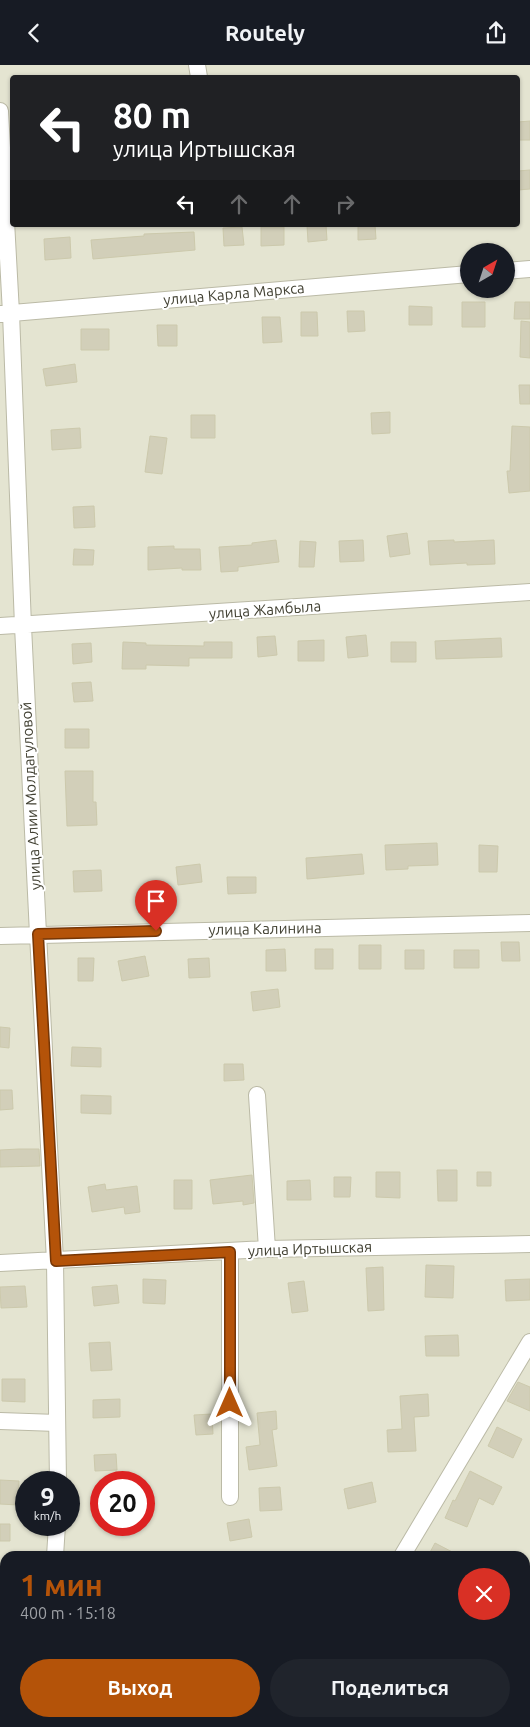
<!DOCTYPE html>
<html lang="ru">
<meta charset="utf-8">
<style>
body{margin:0;font-family:Ubuntu,sans-serif;background:#20242c;color:#f1f3f6;height:100vh;display:flex;flex-direction:column;font-size:19px;white-space:nowrap}
*{box-sizing:border-box;margin:0}
p{font-size:16px;color:#9ea1a6}
.icon{flex:none;width:28px;height:28px;fill:none;stroke:currentColor;stroke-width:2;stroke-linecap:round;stroke-linejoin:round}
.map{position:relative;flex:1;overflow:hidden}
.panel{position:absolute;left:0px;top:1486px;width:530px;height:176px;display:flex;flex-direction:column;background:#171b24;border-radius:15px 15px 0 0;box-shadow:0 1px 4px #0004}
.panel>*{flex:none}
.hud{position:absolute;left:10px;top:10px;width:510px;height:152px;border-radius:5px;box-shadow:0 1px 4px #0004;background:#202124;color:#fff;overflow:hidden}
.needle{width:32px;rotate:39deg}
.buttons{position:absolute;left:460px;top:178px;display:grid;gap:10px}
.buttons a{display:grid;place-items:center;width:55px;height:55px;border-radius:50%;background:#171b24;box-shadow:0 1px 4px #0004;font-size:25px}
.speed{position:absolute;left:15px;top:1406px;display:flex;gap:10px;font-size:25px;font-weight:700;text-align:center}
.speed>*{display:grid;place-content:center;width:65px;height:65px;border-radius:50%;background:#171b24;box-shadow:0 1px 4px #0004;line-height:1}
.speed small{font-size:12px;font-weight:400}
.speed .limit{border:8px solid #d22;background:#fff;color:#111}
.pin{position:absolute;display:grid;place-items:center;width:42px;height:42px;color:#fff;margin:-51px -21px;border-radius:50% 50% 50% 0;rotate:-45deg;box-shadow:0 0 5px #0007}
.pin .icon{rotate:45deg}
.me{position:absolute;width:55px;margin:-28px;rotate:0deg;stroke-linejoin:round;filter:drop-shadow(0 0 4px #0008)}
.turn{display:flex;align-items:center;gap:18px;height:105px;padding:0 20px;font-size:22px}
.turn .icon{width:65px;height:65px;stroke-width:2.5}
.turn b{display:block;font-size:35px;line-height:42px}
.lanes{display:flex;align-items:center;height:48px;padding:0 20px;background:#0003;justify-content:center;gap:25px;direction:ltr}
.lanes .off{opacity:.35}
.round{display:grid;place-items:center;flex:none;width:52px;height:52px;border-radius:26px;background:#20242c}
.head{display:flex;align-items:center;justify-content:space-between;height:85px;padding:0 20px}
h1{font-size:30px;font-weight:700;line-height:38px;color:#b45309}
.primary-button{display:flex;gap:10px;margin-top:auto;padding:10px 20px}
.primary-button a{flex:1;height:58px;border-radius:30px;background:#b45309;color:#fff;font-size:20px;font-weight:700;line-height:58px;text-align:center}
.primary-button a+a{background:#20242c;color:#f1f3f6}
header{display:flex;justify-content:space-between;align-items:center;height:65px;padding:0 20px;background:#171b24;font-size:22px;font-weight:700}
.map>svg:first-child{display:block}
.residential{fill:#e4e4d1;fill-rule:evenodd}
.building{fill:#d2cfb9;stroke:#ccc9ac}
.lines{fill:none;stroke-linecap:round;stroke-linejoin:round}
.minor-casing{stroke:#bbbaa6;stroke-width:18}
.minor{stroke:#fff;stroke-width:16}
.route-casing{stroke:#753606;stroke-width:12}
.route{stroke:#b45309;stroke-width:9}
.labels{text-anchor:middle;stroke-width:4;stroke-linejoin:round;paint-order:stroke}
.street-label{font-size:15px;fill:#424133;stroke:#fff}
</style>
<header><svg class="icon" aria-label="back" viewBox="0 0 24 24"><path d="M15 5l-7 7 7 7"/></svg>Routely<svg class="icon" aria-label="share" viewBox="0 0 24 24"><path d="M12 15V3M7 8l5-5 5 5M5 13v7h14v-7"/></svg></header>
<div class="map">
<svg width="530" height="1662" viewBox="0 0 530 1662">
<rect width="100%" height="100%" fill="#f1f0e3"/>
<!-- residential -->
<path class="residential" d="M0,0H530V1662H0ZM12,12H518V160H12ZM469,186H506V224H469ZM26,1418H69V1460H26ZM101,1418H144V1460H101ZM5,1491H525V1658H5Z"/>
<!-- building -->
<path class="building" d="M530,56V75H518V57Z
M530,105V124L518,125V106Z
M307,160H326L327,175L308,177Z
M358,160H375L376,174L358,175Z
M242,162L244,180L224,181L223,163Z
M261,162H284V180L261,181Z
M194,167L195,185L93,194L91,175L144,171V169Z
M70,172L71,193L45,195L44,174Z
M462,237H485V262H462Z
M515,237H530V254H514Z
M409,241L432,242V260H409Z
M347,246H364L365,266L348,267Z
M301,247H317L318,271H301Z
M262,252H280L282,277L263,278Z
M521,256L530,257V293L520,292Z
M157,260H177V281H158Z
M81,264H109V285H81Z
M75,299L77,317L46,321L43,304Z
M519,320H530V339H520Z
M390,347V368L372,369L371,348Z
M191,350H215V373H191Z
M512,361L530,362V426L509,428L507,406H510Z
M80,363L81,383L52,385L51,365Z
M150,371L167,373L162,409L145,407Z
M94,441L95,462L74,463L73,442Z
M407,468L410,489L390,492L387,471Z
M276,475L279,497L238,502V506L221,507L219,482L252,480V478Z
M363,475L364,496L340,497L339,476Z
M454,475V477L494,475L495,499L467,500V498L430,500L428,476Z
M300,476L316,477L314,502H299Z
M174,481V484H200L201,505H182V503L148,505V482Z
M74,484L94,485L93,500H73Z
M366,570L368,591L348,593L346,572Z
M275,571L277,590L258,592L257,572Z
M501,573L502,592L436,594L435,576Z
M324,575V596H298V576Z
M123,577L146,578V580L204,581V577H232V593H189V601L146,600V604H122Z
M391,577H416V597H391Z
M91,578L92,597L73,599L72,579Z
M91,617L93,636L74,637L72,618Z
M65,664H89V683H65Z
M65,706H93V737H96L97,760L67,761Z
M437,778L438,800L408,801V804L386,805L385,780Z
M479,780L498,781L497,807H479Z
M362,789L364,809L307,814L306,793Z
M200,799L202,817L178,820L176,802Z
M101,805L102,826L74,827L73,806Z
M227,812H256V828L228,829Z
M501,877H519L520,896H502Z
M359,880H381V904H359Z
M285,884L286,906H266V885Z
M315,884H333V904H315Z
M405,885H424V904H405Z
M454,885H479V903H454Z
M145,891L149,911L122,916L118,896Z
M78,893H94L93,916H78Z
M209,893L210,912L189,913L188,894Z
M278,924L280,942L253,946L251,927Z
M0,962L10,963L9,983L0,982Z
M72,982L101,983V1002L71,1001Z
M224,999H243L244,1015L224,1016Z
M0,1025H12L13,1044L0,1045Z
M81,1030L111,1031V1049L81,1048Z
M19,1084H39L40,1101L0,1102V1085Z
M437,1105H457V1136H438Z
M376,1107H400V1133L376,1132Z
M477,1107H491V1121H477Z
M252,1110L254,1138L243,1140V1136L213,1139L210,1115Z
M334,1112H351L350,1132H334Z
M174,1115H192V1144H174Z
M310,1115L311,1135H287V1116Z
M105,1119L106,1125L137,1121L140,1147L125,1149L124,1142L92,1147L88,1122Z
M426,1200L454,1201L453,1233L425,1232Z
M383,1202L384,1245L368,1246L366,1203Z
M143,1214L166,1215L165,1239L143,1238Z
M530,1214V1235L506,1236L505,1215Z
M304,1216L308,1246L292,1248L288,1218Z
M117,1220L119,1238L94,1241L92,1222Z
M25,1221L27,1242L1,1243L0,1222Z
M458,1270L459,1291H426L425,1271Z
M110,1277L112,1305L91,1306L89,1278Z
M2,1314H25V1337L2,1336Z
M518,1317L530,1322V1346L507,1336Z
M428,1329L429,1351L414,1352L416,1386L388,1387L387,1365L402,1364L400,1331Z
M120,1334V1352L93,1353V1335Z
M276,1346L277,1364L272,1365L277,1401L249,1405L246,1382L260,1380L257,1348Z
M212,1349L213,1369L196,1370L194,1350Z
M497,1362L522,1374L513,1393L488,1381Z
M116,1389L117,1405L95,1406L94,1390Z
M470,1406L502,1422L493,1440L479,1433L467,1462L445,1453L453,1435L455,1436Z
M0,1415L19,1416L18,1440L0,1439Z
M372,1417L376,1437L348,1444L344,1424Z
M280,1422L282,1445L260,1446L259,1423Z
M249,1454L252,1472L230,1476L227,1458Z
M0,1459H10V1476H0Z
M435,1478L460,1491H428Z"/>
<g class="lines">
<defs>
<path id="minor" d="M197,0L199,12
M0,46L11,248L23,561L38,869L55,1196L58,1418
M506,206L530,204
M0,249L469,209
M0,561L530,527
M0,871L530,858
M257,1030L267,1184
M230,1187V1432
M0,1198L267,1184L530,1179
M0,1356L57,1358
M55,1491L57,1460
M402,1491L530,1277
M525,1573L530,1569
M0,1628L5,1629
M310,1658L382,1661L388,1658
M34,1662L35,1658"/>
</defs>
<!-- minor casing -->
<use href="#minor" class="minor-casing"/>
<!-- minor -->
<use href="#minor" class="minor"/>
</g>
<g class="lines">
<defs>
<path id="route" d="M156,866L38,869L56,1196L230,1187V1338"/>
</defs>
<!-- route casing -->
<use href="#route" class="route-casing"/>
<!-- route -->
<use href="#route" class="route"/>
</g>
<g class="labels">
<!-- street labels -->
<g class="street-label">
<text transform="translate(234 229) rotate(-5)" y="5">улица Карла Маркса</text>
<text transform="translate(265 545) rotate(-4)" y="5">улица Жамбыла</text>
<text transform="translate(31 731) rotate(-93)" y="5">улица Алии Молдагуловой</text>
<text transform="translate(265 864) rotate(-1)" y="5">улица Калинина</text>
<text transform="translate(310 1184) rotate(-2)" y="5">улица Иртышская</text>
</g>
</g>
</svg>
<div class="buttons">
<a><svg class="needle" viewBox="-14 -14 28 28"><path d="M0-13l5 13h-10z" fill="#e53935"/><path d="M0 13l5-13h-10z" fill="#9ea1a6"/></svg></a>
</div>
<div class="speed"><div>9<small>km/h</small></div><div class="limit">20</div></div>
<div class="pin" style="left:156px;top:866px;background:#d93025"><svg class="icon" aria-label="arrive" viewBox="0 0 24 24"><path d="M6 21V4h12l-3 4 3 4H6"/></svg></div>
<svg class="me" style="left:230px;top:1338px" viewBox="-20 -20 40 40"><path d="M0-17L14 15 0 8-14 15z" fill="#b45309" stroke="#fff" stroke-width="4"/></svg>
<div class="hud">
<div class="turn"><svg class="icon" aria-label="left" viewBox="0 0 24 24"><path d="M17 20v-9H6M10 6l-5 5 5 5"/></svg><div><b>80 m</b>улица Иртышская</div></div>
<div class="lanes"><svg class="icon" aria-label="left" viewBox="0 0 24 24"><path d="M17 20v-9H6M10 6l-5 5 5 5"/></svg><svg class="icon off" aria-label="ahead" viewBox="0 0 24 24"><path d="M12 20V5M6 11l6-6 6 6"/></svg><svg class="icon off" aria-label="ahead" viewBox="0 0 24 24"><path d="M12 20V5M6 11l6-6 6 6"/></svg><svg class="icon off" aria-label="right" viewBox="0 0 24 24"><path d="M7 20v-9h11M14 6l5 5-5 5"/></svg></div>
</div>
<section class="panel">
<div class="head"><div><h1>1 мин</h1><p>400 m · 15:18</p></div><a class="round" style="background:#d93025;color:#fff"><svg class="icon" aria-label="close" viewBox="0 0 24 24"><path d="M6 6l12 12M18 6L6 18"/></svg></a></div>
<div class="primary-button"><a>Выход</a><a>Поделиться</a></div>
</section>
</div>
